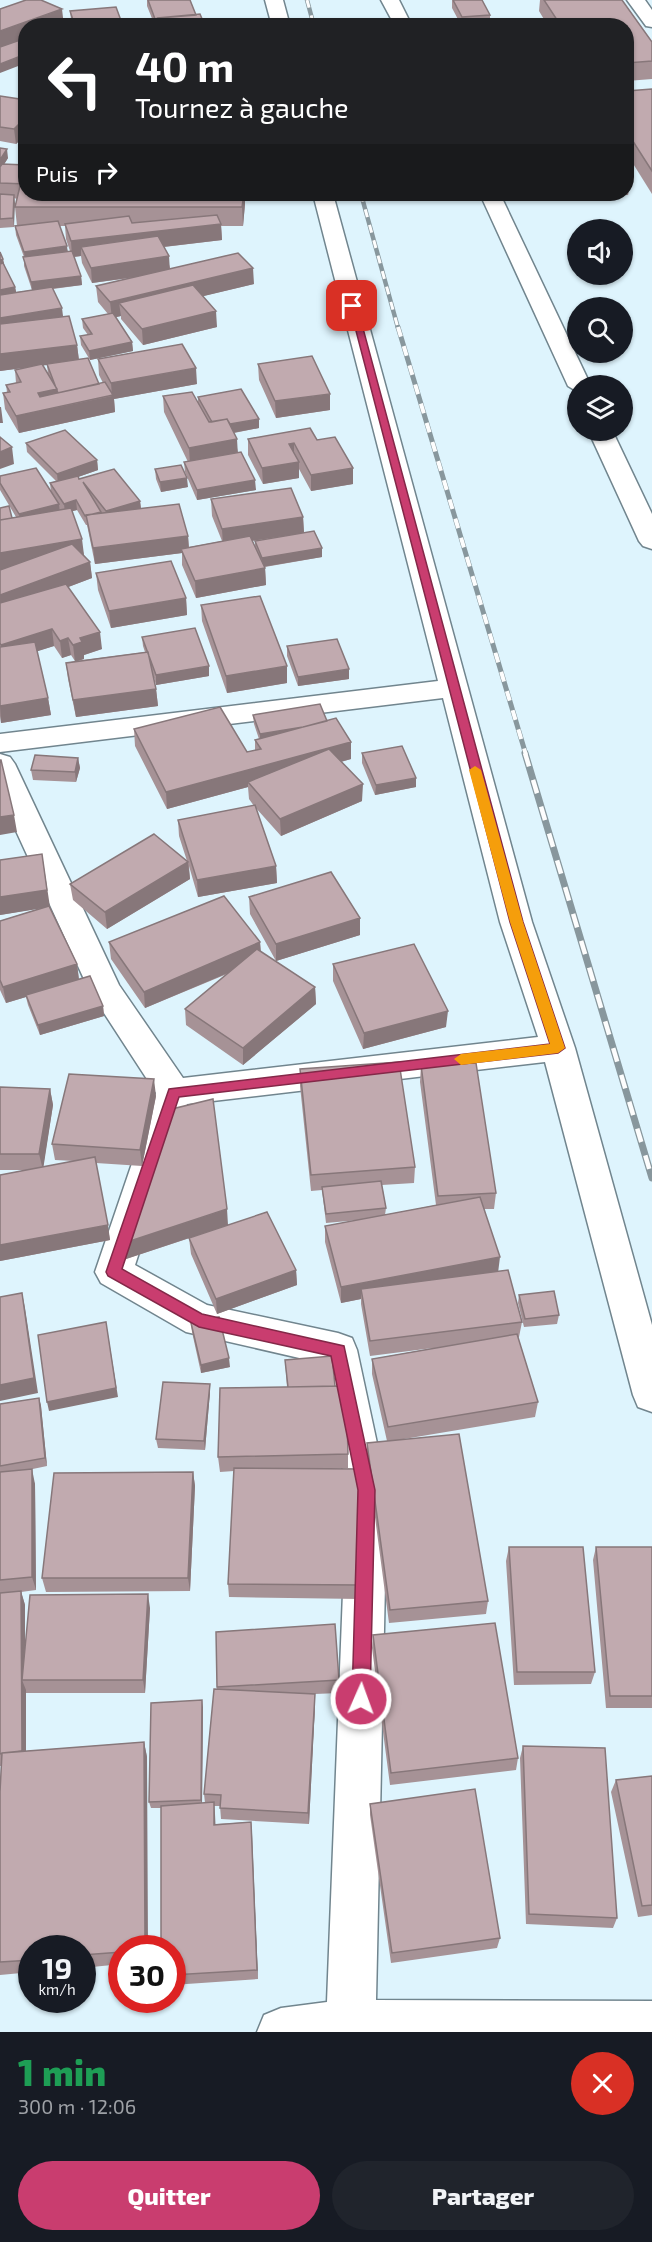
<!DOCTYPE html>
<html lang="fr">
<meta charset="utf-8">
<style>
body{margin:0;font-family:"Exo 2",sans-serif;background:#20242c;color:#f1f3f6;height:100vh;display:flex;flex-direction:column;font-size:22px;white-space:nowrap}
*{box-sizing:border-box;margin:0}
p{font-size:20px;color:#9ea1a6}
.icon{flex:none;width:33px;height:33px;fill:none;stroke:currentColor;stroke-width:2;stroke-linecap:round;stroke-linejoin:round}
.map{position:relative;height:2032px;overflow:hidden}
.sheet{display:flex;flex-direction:column;background:#171b24;flex:1}
.sheet>*{flex:none}
.hud{position:absolute;left:18px;top:18px;width:616px;height:183px;border-radius:24px;box-shadow:0 2px 4px #0004;background:#202124;color:#fff;overflow:hidden}
.tools{position:absolute;left:567px;top:219px;display:grid;gap:12px}
.tools a{display:grid;place-items:center;width:66px;height:66px;border-radius:50%;background:#171b24;box-shadow:0 2px 4px #0004;font-size:30px}
.speed{position:absolute;left:18px;top:1935px;display:flex;gap:12px;font-size:30px;font-weight:700;text-align:center}
.speed>*{display:grid;place-content:center;width:78px;height:78px;border-radius:50%;background:#171b24;box-shadow:0 2px 4px #0004;line-height:1}
.speed small{font-size:15px;font-weight:400}
.speed .limit{border:9px solid #d22;background:#fff;color:#111}
.pin{position:absolute;display:grid;place-items:center;width:51px;height:51px;color:#fff;margin:-26px;border-radius:12px;box-shadow:0 3px 9px #0006}
.me{position:absolute;width:66px;margin:-33px;rotate:2deg;stroke-linejoin:round;filter:drop-shadow(0 0 4px #0008)}
.turn{display:flex;align-items:center;gap:21px;height:126px;padding:0 18px;font-size:27px}
.turn .icon{width:78px;height:78px;stroke-width:2.5}
.turn b{display:block;font-size:42px;line-height:51px}
.then{display:flex;align-items:center;height:57px;padding:0 18px;background:#0003;gap:12px;font-size:22px}
.round{display:grid;place-items:center;flex:none;width:63px;height:63px;border-radius:32px;background:#20242c}
.head{display:flex;align-items:center;justify-content:space-between;height:102px;padding:0 18px}
h1{font-size:36px;font-weight:800;line-height:45px;color:#1e9e55}
.action{display:flex;gap:12px;margin-top:auto;padding:12px 18px}
.action a{flex:1;height:69px;border-radius:36px;background:#c93d6f;color:#fff;font-size:24px;font-weight:800;line-height:69px;text-align:center}
.action a+a{background:#20242c;color:#f1f3f6}
.map>svg:first-child{display:block}
.lines{fill:none;stroke-linecap:round;stroke-linejoin:round}
.minor-casing{stroke:#71858e;stroke-width:3}
.minor{fill:#fff;fill-rule:evenodd}
.rail-far2-casing{stroke:#88979d;stroke-width:4.5}
.rail-far1-casing{stroke:#88979d;stroke-width:5}
.rail-casing{stroke:#88979d;stroke-width:7}
.rail-far2{stroke:#fdfdfd;stroke-width:3;stroke-dasharray:8;stroke-linecap:butt}
.rail-far1{stroke:#fdfdfd;stroke-width:4;stroke-dasharray:10;stroke-linecap:butt}
.rail{stroke:#fdfdfd;stroke-width:4.5;stroke-dasharray:14;stroke-linecap:butt}
.wall{fill:#a69296;fill-rule:evenodd}
.shaded-wall{fill:#87777a}
.building{fill:#c1aaaf;stroke:#87777a;stroke-width:1.5}
.route{fill:#c93d6f;stroke:#832848;stroke-width:1.5}
.slow{fill:#f59e0b}
</style>
<div class="map">
<svg width="652" height="2032" viewBox="0 0 652 2032">
<rect width="100%" height="100%" fill="#def4fd"/>
<g class="lines">
<defs>
<path id="minor" d="M265,0H283L290,26H272Z
M381,0H399L412,26H395Z
M627,0H645L652,10V27L646,26Z
M313,194H333L532,922L575,1048L652,1325V1412L638,1407L633,1395L545,1062L187,1104L135,1265L207,1305L338,1333L352,1338L357,1350L387,1490L376,2000L652,2001V2032H257L264,2015L281,2008L327,2002L347,1490L321,1363L186,1332L101,1283L95,1272L156,1093L89,990L0,796V754L10,757L15,764L119,985L183,1078L538,1037L500,922L443,698L0,752V734L438,681Z
M480,194H500L591,386H578V392L568,386Z
M588,430H612L652,514V549L643,546L639,541Z"/>
</defs>
<!-- minor casing -->
<use href="#minor" class="minor-casing"/>
<!-- minor -->
<use href="#minor" class="minor"/>
<defs>
<path id="rail-far2" d="M307,0L314,26
M361,194L398,328"/>
<path id="rail-far1" d="M398,327L526,755"/>
<path id="rail" d="M525,753L652,1178"/>
</defs>
<!-- rail-far2 casing -->
<use href="#rail-far2" class="rail-far2-casing"/>
<!-- rail-far1 casing -->
<use href="#rail-far1" class="rail-far1-casing"/>
<!-- rail casing -->
<use href="#rail" class="rail-casing"/>
<!-- rail-far2 -->
<use href="#rail-far2" class="rail-far2"/>
<!-- rail-far1 -->
<use href="#rail-far1" class="rail-far1"/>
<!-- rail -->
<use href="#rail" class="rail"/>
</g>
<!-- wall -->
<path class="wall" d="M147,0H190L196,15L205,26H155L147,6Z
M452,0L490,15V23L461,25L452,8Z
M540,0H622L652,42V79L627,81V26H548L539,11Z
M70,11L123,26H73L71,19Z
M652,89V194L627,154V91Z
M0,96L26,100V134L16,144L0,141Z
M0,148L8,158L4,164L26,165V194H245V204L243,226H221L222,240L164,247L170,268L254,284L203,296L217,327L143,345L121,319V316L116,317L132,342L133,351L90,360L81,345L80,336L88,335L83,328L82,319L108,314L98,302L96,286L130,278L92,283L82,263L81,256L74,257L81,276L82,285L53,289L63,317L77,345L79,360L99,384L103,383L99,375L98,359L197,384L114,399L115,412L19,433L5,409L3,393L7,392L6,385L16,383L15,370L28,367L0,371V252L3,259L4,267L15,287L16,292L32,290L24,266V257L16,235L15,226H17L15,207L17,199L14,198V227L0,228ZM60,226H65L66,239L70,251L68,252ZM43,365H47L48,374Z
M627,178L630,187L628,195L602,196L601,194H627Z
M258,364L330,410L276,418L259,380Z
M163,396L198,402V397L259,428L234,433L238,453L256,490L197,500L185,472L184,462H188L164,412Z
M248,439L317,440L353,484L311,491L299,469V478L263,484L248,455Z
M26,443L97,460L98,470L78,477L79,479L140,501L141,508L188,536L189,547L222,541L212,516L211,499L303,517L304,533L322,557L265,567L266,585L196,598L182,565V553L95,564L87,525H86L77,510L72,511L84,555L90,562L92,578L68,587L102,649L84,655V659L76,661L145,652L143,646L142,637L209,676L156,685L153,674L156,689L158,706L76,717L68,679L66,663L75,661L71,655L62,658L54,646L37,651L48,698L51,715L1,723L0,716V508L12,518L16,517L0,490V476L51,492L50,483L56,481L27,452ZM286,536L255,541V546L252,541Z
M155,469L188,487L161,492L156,479Z
M96,573L186,598L187,615L111,628L98,590Z
M201,605L287,683L227,693L202,621Z
M287,646L349,679L298,686L287,656Z
M253,715L327,721L351,759L341,762L362,801L281,836L255,807L276,866L277,883L198,897L189,866L190,879L107,929L73,900L70,884L187,861L179,836L178,820L254,806L249,799L248,787L167,809L135,746L134,729L247,752L255,750V740L259,739L254,724Z
M362,753L416,778V787L375,795L362,763Z
M78,758L80,768L76,782L33,780L31,770Z
M42,854L49,907L77,964L79,979L90,976L103,1006L104,1016L40,1035L28,1005L26,997L6,1003L0,990V921L41,908L0,915V860Z
M249,897L360,935L276,961L250,914Z
M109,942H260L261,952L315,987L316,1004L243,1065L186,1025L185,1009L227,974L145,1008L111,959Z
M333,964L446,1027L363,1049L333,981Z
M421,1065L496,1193L494,1209H484L498,1271L522,1322L519,1337H518L538,1402L535,1417L404,1439L488,1601L486,1614L389,1623L367,1457V1443L387,1441L372,1374V1359L433,1348L370,1356L361,1304V1299L341,1303L325,1242V1226L359,1220L326,1223L322,1190L311,1191L300,1086V1069L415,1167L414,1183L382,1185L386,1208L385,1215L436,1205L420,1082Z
M0,1087L50,1089L53,1105L43,1167L74,1161L55,1160L52,1144L156,1096L142,1166L96,1163L110,1240L0,1261V1175L25,1170H0Z
M228,1225L296,1270L297,1285L217,1314L191,1254L189,1238L208,1232L123,1260L121,1244Z
M519,1295L559,1315L557,1324L524,1327L518,1303Z
M191,1323L230,1367L201,1373L192,1332Z
M285,1360L335,1386L348,1454V1468L327,1469H362L360,1599L229,1597L228,1584L234,1471L220,1472L218,1457L287,1387Z
M210,1384V1392L205,1450L158,1448L156,1439Z
M39,1398L41,1406L47,1466L28,1470L35,1484L36,1590L21,1592L25,1605V1648L150,1608L145,1693H26V1690V1751L144,1742L147,1757L122,1948V1964L82,1968V1948H32V1972L0,1975V1792L1,1766H0V1404Z
M193,1472L195,1486L190,1591L46,1592L42,1578Z
M509,1547L595,1672L591,1684L514,1685L506,1561Z
M596,1547H652V1708H606L593,1560Z
M373,1635L518,1758L516,1770L390,1785L372,1648Z
M339,1680V1693L315,1694V1706L309,1824L221,1819L220,1806H214L215,1824L251,1822L258,1979L172,1985V1948L161,1808H151L149,1802L203,1707L202,1803H205L204,1794L217,1687Z
M523,1746L617,1918L613,1928L526,1924L520,1758Z
M652,1776V1915L638,1917L611,1792L616,1780Z
M370,1804L500,1938L497,1948L391,1963L370,1815Z"/>
<!-- shaded-wall -->
<path class="shaded-wall" d="M62,9L64,26H26V42L0,52V31Z
M26,54V63L0,73V64Z
M26,117V134L16,144L14,129Z
M7,149L8,158L0,171V160Z
M244,194H245V204L243,226L242,207Z
M14,195L15,203L14,227L13,218Z
M221,224L222,240L85,256L81,247V256L72,257L71,241Z
M67,246L68,255L25,261L24,252Z
M169,256L170,272L92,283L91,268Z
M3,259L5,268L0,269V260Z
M253,268L254,284L129,314L119,303L121,316L112,318L110,302Z
M81,276L82,285L32,291L31,282Z
M15,287L17,296L0,299V290Z
M62,308L64,324L0,334V318Z
M216,311L217,327L143,345L142,329Z
M132,342L133,351L90,360L89,351Z
M77,345L79,361L0,371V354Z
M196,368L197,384L114,399L115,412L19,433L16,416L112,396L111,383Z
M57,389L59,405L40,409L38,393Z
M330,394V410L276,418L275,401Z
M0,407H1L3,423H0Z
M259,419V428L216,436L215,427Z
M237,439L238,456L190,464L189,448Z
M294,443V459L289,444Z
M12,447L14,464L0,469V452Z
M97,460L98,470L58,484L57,474Z
M299,462V478L263,484L262,468Z
M353,468V484L311,491V475Z
M187,478L188,487L161,492L160,482Z
M255,480L256,490L197,500V490Z
M76,500L77,510L65,513L64,504Z
M140,501L141,510L107,520L106,511Z
M59,504L60,514L20,523L19,514Z
M303,517L304,533L223,545L222,529Z
M188,536L189,552L181,549L182,553L95,564L93,548Z
M82,539L84,555L0,570V553Z
M322,548V557L262,567V558Z
M90,562L92,578L0,613V595Z
M265,568L266,585L196,598L195,581Z
M186,598L187,615L111,628L109,611Z
M52,629L54,646L4,662L1,645Z
M100,632L102,649L84,655V659L75,662L73,645L80,638Z
M68,638L71,655L62,658L60,641Z
M209,666V676L156,685V675Z
M287,666V683L227,693L226,676Z
M349,669V679L298,686V677Z
M156,689L158,706L76,717L73,700Z
M48,698L51,715L1,723L0,706Z
M328,723L260,744V734Z
M351,742V759L251,786L248,782V787L167,809L166,792Z
M78,758L80,768L76,782L75,772Z
M416,778V787L375,795L376,785Z
M363,784L362,801L281,836L280,819Z
M14,815L17,832L0,835V817Z
M42,854L50,907L0,915V897Z
M188,862L190,879L107,929L105,912Z
M276,866L277,883L198,897L197,880Z
M360,918V935L276,961V944Z
M260,942L261,959L145,1008L144,992Z
M77,964L79,981L6,1003L3,987Z
M315,987L316,1004L243,1065V1048Z
M103,1006L104,1016L40,1035L38,1025Z
M448,1011L446,1027L363,1049L364,1033Z
M154,1079L156,1096L142,1166L140,1150Z
M50,1089L53,1105L43,1170L39,1154Z
M227,1209L228,1225L123,1260L121,1244Z
M108,1225L110,1240L0,1261V1245Z
M500,1257L498,1273L361,1289V1299L341,1303V1287Z
M296,1270L297,1285L217,1314L216,1299Z
M22,1293L25,1308L38,1393L0,1401V1385Z
M106,1322L118,1397L49,1411L47,1402Z
M229,1358L230,1367L201,1373V1365Z
M210,1384V1392L205,1450L204,1441Z
M39,1398L41,1406L47,1466L45,1458Z
M32,1469L35,1484L36,1590L32,1577Z
M193,1472L195,1486L190,1591L188,1578Z
M21,1591L25,1605V1680H22L26,1690V1763L22,1751Z
M148,1594L150,1608L145,1693L143,1680Z
M315,1694V1706L309,1824L308,1813Z
M202,1700L203,1707L202,1806L201,1800Z
M144,1742L147,1757L148,1948H145Z
M214,1802L215,1814L216,1836L214,1825Z
M251,1822L252,1833L258,1979L257,1970Z"/>
<!-- building -->
<path class="building" d="M26,0H41L62,9L0,31V9Z
M148,0H190L196,15L158,18L155,19Z
M453,0H482L490,15L462,17Z
M544,0H622L652,42V61L627,63V26H561Z
M116,7L123,26H75L70,11Z
M200,14L205,26H161L158,18Z
M23,39L26,40V54L0,64V47Z
M652,89V171L627,132V91Z
M0,96L26,100V117L14,129L0,127Z
M0,148L7,149L0,160Z
M2,164L26,165V184L0,183V167Z
M20,186H26V194H244L242,207H15Z
M0,194L14,195L13,218L0,219Z
M217,215L221,224L71,241L65,224L129,216L132,223Z
M58,221L67,246L24,252L15,226Z
M158,236L169,256L91,268L81,247Z
M72,251L81,276L31,282L23,257Z
M0,252L3,259L0,260Z
M238,253L253,268L110,302L96,286Z
M3,263L15,287L0,290V264Z
M193,285L216,311L142,329L119,303Z
M52,287L62,308L0,318V295Z
M113,313L132,342L89,351L80,336L92,334L82,319Z
M69,316L77,345L0,354V324Z
M182,344L196,368L111,383L98,359Z
M312,356L330,394L275,401L258,364Z
M88,358L99,384L58,393L47,364Z
M42,364L57,389L38,393L40,397L105,382L113,395L16,416L3,393L10,392L6,385L21,382L15,370Z
M241,389L259,419L230,424L227,419L212,422L198,397Z
M192,392L209,422L227,419L237,439L189,448L163,396Z
M310,428L317,440L335,437L353,468L311,475L294,443L289,444L299,462L262,468L248,439Z
M65,430L97,460L57,474L26,443Z
M0,437L12,447L0,452Z
M241,452L255,480L197,490L184,462Z
M181,465L187,478L160,482L155,469Z
M36,468L59,504L19,514L0,483V476Z
M114,469L140,501L106,511L83,482L101,512L85,516L76,500L64,504L50,483L78,476L79,479Z
M291,488L303,517L222,529L211,499Z
M179,504L188,536L93,548L86,515Z
M9,506L12,518L0,520V508Z
M71,508L82,539L0,553V520Z
M314,531L322,548L262,558L255,541Z
M250,536L265,568L195,581L181,549Z
M72,544L90,562L0,595V570Z
M171,561L186,598L109,611L96,573Z
M66,584L100,632L80,638L82,642L73,645L68,638L60,641L52,629L1,645L0,643V603Z
M260,596L287,666L226,676L201,605Z
M195,628L209,666L156,675L142,637Z
M337,639L349,669L298,677L287,646Z
M35,642L48,698L0,706V647Z
M148,652L156,689L73,700L66,663Z
M320,704L327,721L303,727L260,734L253,715Z
M220,707L247,752L261,749L255,740L336,718L351,742L166,792L134,729Z
M402,746L416,778L376,785L362,753Z
M329,749L363,784L280,819L248,782Z
M35,755L78,758L75,772L31,770Z
M0,760H1L14,815L0,817Z
M255,805L276,866L197,880L178,820Z
M154,834L188,862L105,912L70,884Z
M42,854L47,890L0,897V860Z
M331,872L360,918L276,944L249,897Z
M224,896L260,942L144,992L109,942Z
M49,906L77,964L3,987L0,980V921Z
M414,944L448,1011L364,1033L333,964Z
M257,949L315,987L243,1048L185,1009Z
M90,976L103,1006L38,1025L26,995Z
M399,1062L415,1167L311,1175L300,1069Z
M476,1063L496,1193L438,1196L421,1065Z
M69,1074L154,1079L140,1150L52,1144Z
M0,1087L50,1089L39,1154H0Z
M213,1099L227,1209L121,1244L172,1109Z
M95,1157L108,1225L0,1245V1175Z
M381,1181L386,1208L326,1214L322,1187Z
M480,1197L500,1257L341,1287L325,1226Z
M267,1212L296,1270L216,1299L189,1238Z
M508,1270L522,1322L370,1341L361,1289Z
M554,1291L559,1315L525,1319L519,1295Z
M22,1293L34,1378L0,1385V1297Z
M219,1317L229,1358L201,1365L191,1323Z
M106,1322L116,1388L47,1402L38,1335Z
M517,1334L538,1402L388,1427L372,1359Z
M332,1356L335,1386L288,1387L285,1360Z
M163,1382L210,1384L204,1441L156,1439Z
M346,1386L348,1454L218,1457L220,1388Z
M39,1398L45,1458L0,1466V1404Z
M459,1434L488,1601L390,1610L367,1443Z
M234,1468L362,1469L360,1585L228,1584Z
M32,1469V1577L0,1580V1472Z
M193,1472L188,1578H42L54,1473Z
M509,1547H583L595,1672H517Z
M596,1547H652V1696H610Z
M21,1591L22,1751L2,1753L0,1754V1593Z
M148,1594L143,1680H22L30,1595Z
M495,1623L518,1758L391,1773L373,1635Z
M335,1624L339,1680L217,1687L216,1632Z
M214,1689L315,1694L308,1813L220,1808L221,1795L204,1794Z
M202,1700L201,1800L149,1802L151,1703Z
M144,1742L145,1948H122V1952L82,1955V1948H32V1960L0,1962V1792L2,1753Z
M523,1746L605,1748L617,1918L529,1914Z
M652,1776V1905L642,1906L616,1780Z
M475,1789L500,1938L392,1953L370,1804Z
M214,1802V1825L251,1822L257,1970L172,1975V1948H161V1806Z"/>
<!-- route -->
<path class="route" d="M349,304L357,306L523,922L565,1048L558,1053L179,1097L122,1269L202,1314L344,1346L375,1490L370,1699L367,1705L361,1708L354,1705L352,1699L358,1490L331,1356L199,1327L108,1276L106,1272L169,1089L550,1044L510,922Z"/>
<!-- slow -->
<path class="slow" d="M475,766L481,770L523,922L565,1048L558,1053L461,1065L454,1059L461,1054L550,1044L510,922L469,770Z"/>
</svg>
<div class="tools">
<a><svg class="icon" aria-label="sound" viewBox="0 0 24 24"><path d="M4 9h4l5-4v14l-5-4H4zM17 9q2 3 0 6"/></svg></a>
<a><svg class="icon" aria-label="search" viewBox="0 0 24 24"><circle cx="10" cy="10" r="6"/><path d="M15 15l6 6"/></svg></a>
<a><svg class="icon" aria-label="layers" viewBox="0 0 24 24"><path d="M12 4l9 5-9 5-9-5zM3 14l9 5 9-5"/></svg></a>
</div>
<div class="speed"><div>19<small>km/h</small></div><div class="limit">30</div></div>
<div class="pin" style="left:352px;top:306px;background:#d93025"><svg class="icon" aria-label="arrive" viewBox="0 0 24 24"><path d="M6 21V4h12l-3 4 3 4H6"/></svg></div>
<svg class="me" style="left:361px;top:1699px" viewBox="-20 -20 40 40"><circle r="17" fill="#c93d6f" stroke="#fff" stroke-width="3"/><path d="M0-11L8 9 0 5-8 9z" fill="#fff"/></svg>
<div class="hud">
<div class="turn"><svg class="icon" aria-label="left" viewBox="0 0 24 24"><path d="M17 20v-9H6M10 6l-5 5 5 5"/></svg><div><b>40 m</b>Tournez à gauche</div></div>
<div class="then">Puis<svg class="icon" aria-label="right" viewBox="0 0 24 24"><path d="M7 20v-9h11M14 6l5 5-5 5"/></svg></div>
</div>
</div>
<section class="sheet">
<div class="head"><div><h1>1 min</h1><p>300 m · 12:06</p></div><a class="round" style="background:#d93025;color:#fff"><svg class="icon" aria-label="close" viewBox="0 0 24 24"><path d="M6 6l12 12M18 6L6 18"/></svg></a></div>
<div class="action"><a>Quitter</a><a>Partager</a></div>
</section>
